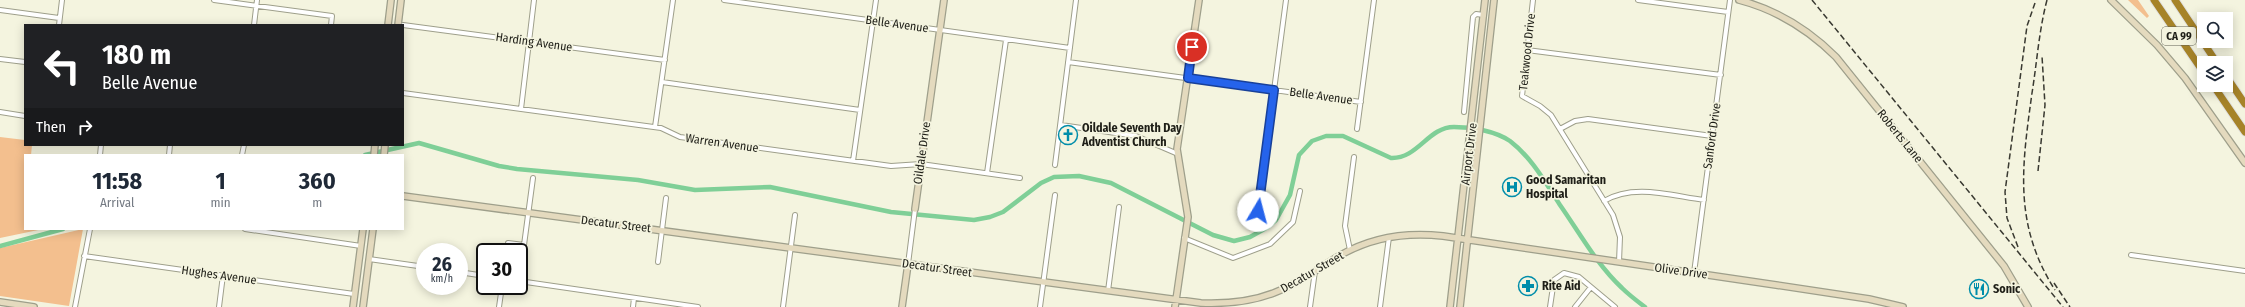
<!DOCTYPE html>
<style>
body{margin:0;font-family:"Fira Sans Condensed",sans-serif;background:#f6f6f7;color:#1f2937;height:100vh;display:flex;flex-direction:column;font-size:15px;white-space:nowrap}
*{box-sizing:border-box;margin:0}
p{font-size:13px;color:#747a83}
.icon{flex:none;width:22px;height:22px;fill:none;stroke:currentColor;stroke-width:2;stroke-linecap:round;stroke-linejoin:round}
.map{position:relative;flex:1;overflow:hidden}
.sheet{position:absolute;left:24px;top:154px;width:380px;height:76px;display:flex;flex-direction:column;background:#fff;border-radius:0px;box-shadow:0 2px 10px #0003}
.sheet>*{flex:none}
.hud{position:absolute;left:24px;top:24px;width:380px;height:122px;border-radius:0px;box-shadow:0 2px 10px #0003;background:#202124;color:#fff;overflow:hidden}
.buttons{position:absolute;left:2197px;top:12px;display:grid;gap:8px}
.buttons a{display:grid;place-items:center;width:36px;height:36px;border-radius:0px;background:#fff;box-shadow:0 2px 10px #0003;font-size:20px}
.speed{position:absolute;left:416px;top:243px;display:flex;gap:8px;font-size:20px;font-weight:700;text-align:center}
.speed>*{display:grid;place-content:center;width:52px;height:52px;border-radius:50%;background:#fff;box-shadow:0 2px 10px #0003;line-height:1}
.speed small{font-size:10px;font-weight:400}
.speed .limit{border:2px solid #111;border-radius:6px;background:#fff;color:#111}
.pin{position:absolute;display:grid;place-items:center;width:34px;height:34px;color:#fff;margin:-17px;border:2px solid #fff;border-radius:50%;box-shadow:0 1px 4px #0007}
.me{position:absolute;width:44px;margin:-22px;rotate:8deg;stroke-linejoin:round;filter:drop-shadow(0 0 3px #0008)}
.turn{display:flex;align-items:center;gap:14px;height:84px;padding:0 12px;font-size:18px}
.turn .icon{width:52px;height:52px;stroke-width:2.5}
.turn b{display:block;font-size:28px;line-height:34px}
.then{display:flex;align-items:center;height:38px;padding:0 12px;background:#0003;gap:8px;font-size:15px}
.eta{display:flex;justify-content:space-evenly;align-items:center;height:68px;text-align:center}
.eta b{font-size:24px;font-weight:700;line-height:28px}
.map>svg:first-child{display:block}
.green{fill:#f3bf8e}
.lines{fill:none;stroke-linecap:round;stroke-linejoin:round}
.canal{stroke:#7fcf97;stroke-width:4.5}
.street-casing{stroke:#9e9f8b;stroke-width:6}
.secondary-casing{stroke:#9e9f8b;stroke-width:8}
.highway-casing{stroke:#e0e0df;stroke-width:9}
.street{stroke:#fff;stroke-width:4}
.secondary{stroke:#e4dabe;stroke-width:5.5}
.highway{stroke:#a68328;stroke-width:7}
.rail{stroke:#393931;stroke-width:1.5;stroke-dasharray:6 3;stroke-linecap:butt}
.route-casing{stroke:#184099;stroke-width:10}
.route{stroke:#2563eb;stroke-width:7}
.labels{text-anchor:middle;stroke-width:3.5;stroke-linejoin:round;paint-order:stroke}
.shield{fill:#f4f4df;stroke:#5e5e53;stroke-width:1}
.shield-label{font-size:11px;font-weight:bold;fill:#1e1e17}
.street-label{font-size:12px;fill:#1e1e17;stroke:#f4f4df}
.poi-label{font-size:12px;font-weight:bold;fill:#1e1e17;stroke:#f4f4df;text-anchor:start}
</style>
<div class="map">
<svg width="2245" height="307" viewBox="0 0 2245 307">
<rect width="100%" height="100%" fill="#f4f4df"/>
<!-- green -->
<path class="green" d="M2128,0H2138L2149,16L2147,18Z
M0,137L25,140V145H32L31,155H25V229H43L0,238Z
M83,229L69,306L0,296V248Z"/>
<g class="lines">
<!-- canal -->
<path class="canal" d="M365,155L419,143L499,166L517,169L638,180L695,190L770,187L891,212L974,220L990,217L1003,212L1041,183L1054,177L1079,176L1111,183L1213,235L1234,241L1250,237L1268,227L1276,220L1290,195L1299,155L1312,141L1326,136H1343L1391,158C1418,159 1428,127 1454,127C1472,127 1495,131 1510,141C1532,158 1545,182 1560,205C1579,232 1597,265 1622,288C1629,295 1637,301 1645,307
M0,246L63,229"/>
<defs>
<path id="street" d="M214,0L332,16L331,25
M724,0L1070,48
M1533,0L1522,96L1540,106L1551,115L1613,215L1620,237L1619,262
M1638,0L1728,12
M0,10L59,18
M59,25L62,0
M254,25L257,0
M403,25L665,60
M1527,50L1721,75
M0,59L25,62
M1068,62L1361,102
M662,82L860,110
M403,93L661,128L680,137L891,166L921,164L1020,178
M521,109L534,0
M0,112L25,116
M1464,112L1473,17L1476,14L1484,15
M1061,125L1136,136L1178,154
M655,127L673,0
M1357,129L1374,0
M1560,129L1575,121L1588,119L1712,136
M100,155L101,145
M169,155L170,145
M242,155L244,145
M853,161L876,0
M1055,165L1076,0
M987,173L1006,40
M1604,201C1634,183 1672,196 1704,200
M1258,211L1286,0
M245,229L361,246
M1184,238L1233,258L1270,244L1293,222L1300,191
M1350,250L1345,226L1354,157
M507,252L508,243L524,245L533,178
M2131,255L2245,271
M84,256L354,294
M369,259L425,267
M658,262L666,198
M908,264L915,209
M459,272L485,276
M1694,273L1730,0
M519,281L698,307
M1108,291L1119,207
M75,307L90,229
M219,307L223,275
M499,307L502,286
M633,307L634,298
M783,307L795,215
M1040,307L1055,195
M1310,307L1315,271
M1380,307L1389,237
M1550,307L1554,280L1564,273L1579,277L1615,307
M1575,307L1591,287"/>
<path id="secondary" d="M1739,0C1777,10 1809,30 1836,57L2004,266L2028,307
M2111,0L2157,45L2185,78L2245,163
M388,25L391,0
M398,25L401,0
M374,155L375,145
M384,155L385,145
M403,196L1201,303C1227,304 1252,302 1276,292C1299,283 1319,268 1339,256C1371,237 1407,232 1443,236L1776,285L1869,299L1903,307
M915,209L944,0
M0,302L34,307
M353,307L363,229
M363,307L373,229
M902,307L908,264
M1175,307L1188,217L1177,149L1199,0
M1450,307L1485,0
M1460,307L1494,0"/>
<path id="highway" d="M2154,0L2204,73
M2175,0L2217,63
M2226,76L2245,104
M2213,85L2245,132"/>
</defs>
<!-- street casing -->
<use href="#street" class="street-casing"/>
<!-- secondary casing -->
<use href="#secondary" class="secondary-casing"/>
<!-- highway casing -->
<use href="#highway" class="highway-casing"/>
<!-- street -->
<use href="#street" class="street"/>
<!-- secondary -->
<use href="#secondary" class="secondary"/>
<!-- highway -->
<use href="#highway" class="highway"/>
<!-- rail -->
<path class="rail" d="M1812,0L2063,307
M2047,0C2039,30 2037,62 2032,93C2022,166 2013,224 2055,290
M2038,171L2045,105L2042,56
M2018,247L2007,218L2005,192L2027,26L2036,0
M2054,283L2070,307"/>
</g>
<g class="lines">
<defs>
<path id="route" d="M1192,47L1188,78L1274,90L1258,211"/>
</defs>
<!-- route casing -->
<use href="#route" class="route-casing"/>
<!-- route -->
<use href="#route" class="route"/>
</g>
<!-- icons -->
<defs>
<symbol id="church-ring" viewBox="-11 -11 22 22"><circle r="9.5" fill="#f4f4df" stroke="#008daa" stroke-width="1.5"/><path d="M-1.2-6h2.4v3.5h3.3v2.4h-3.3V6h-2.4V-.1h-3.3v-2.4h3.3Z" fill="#008daa"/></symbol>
<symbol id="hospital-ring" viewBox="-11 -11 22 22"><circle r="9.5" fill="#f4f4df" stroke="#008daa" stroke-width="1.5"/><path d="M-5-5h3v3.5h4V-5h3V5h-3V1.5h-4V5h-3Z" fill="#008daa"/></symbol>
<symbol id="pharmacy-ring" viewBox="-11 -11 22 22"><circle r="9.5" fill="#f4f4df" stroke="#008daa" stroke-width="1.5"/><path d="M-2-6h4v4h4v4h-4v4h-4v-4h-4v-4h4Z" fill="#008daa"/></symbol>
<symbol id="restaurant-ring" viewBox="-11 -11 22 22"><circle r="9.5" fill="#f4f4df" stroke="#008daa" stroke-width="1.5"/><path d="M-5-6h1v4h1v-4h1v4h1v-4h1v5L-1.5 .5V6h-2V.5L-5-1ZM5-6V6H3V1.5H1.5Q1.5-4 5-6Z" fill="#008daa"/></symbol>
</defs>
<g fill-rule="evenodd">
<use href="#church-ring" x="1057" y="124" width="22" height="22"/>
<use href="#hospital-ring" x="1501" y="176" width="22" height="22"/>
<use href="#pharmacy-ring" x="1517" y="275" width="22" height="22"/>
<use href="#restaurant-ring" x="1968" y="278" width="22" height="22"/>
</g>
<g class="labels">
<!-- shield labels -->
<rect class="shield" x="2162" y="27" width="34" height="18" rx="3"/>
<g class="shield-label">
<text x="2179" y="40">CA 99</text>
</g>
<!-- street labels -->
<g class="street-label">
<text transform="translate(897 24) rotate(8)" y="4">Belle Avenue</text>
<text transform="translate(534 42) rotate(8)" y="4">Harding Avenue</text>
<text transform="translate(1527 52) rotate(-84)" y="4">Teakwood Drive</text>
<text transform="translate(1321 96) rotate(8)" y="4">Belle Avenue</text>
<text transform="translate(1712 136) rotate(-82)" y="4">Sanford Drive</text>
<text transform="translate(1900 136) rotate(51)" y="4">Roberts Lane</text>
<text transform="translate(722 143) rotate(8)" y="4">Warren Avenue</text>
<text transform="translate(922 153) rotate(-82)" y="4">Oildale Drive</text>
<text transform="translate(1469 154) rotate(-83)" y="4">Airport Drive</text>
<text transform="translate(616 224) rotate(7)" y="4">Decatur Street</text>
<text transform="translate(937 268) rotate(8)" y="4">Decatur Street</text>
<text transform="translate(1681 271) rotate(8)" y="4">Olive Drive</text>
<text transform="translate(1312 272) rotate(-30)" y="4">Decatur Street</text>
<text transform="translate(219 275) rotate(8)" y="4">Hughes Avenue</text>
</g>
<!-- poi labels -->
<g class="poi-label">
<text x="1082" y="132">Oildale Seventh Day<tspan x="1082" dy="14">Adventist Church</tspan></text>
<text x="1526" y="184">Good Samaritan<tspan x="1526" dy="14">Hospital</tspan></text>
<text x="1542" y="290">Rite Aid</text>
<text x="1993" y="293">Sonic</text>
</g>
</g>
</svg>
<div class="buttons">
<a><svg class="icon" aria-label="search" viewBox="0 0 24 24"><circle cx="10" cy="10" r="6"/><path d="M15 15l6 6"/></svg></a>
<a><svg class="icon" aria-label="layers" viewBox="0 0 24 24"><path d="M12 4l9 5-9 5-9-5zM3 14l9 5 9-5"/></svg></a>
</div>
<div class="speed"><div>26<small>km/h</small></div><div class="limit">30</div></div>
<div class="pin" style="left:1192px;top:47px;background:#d93025"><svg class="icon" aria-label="arrive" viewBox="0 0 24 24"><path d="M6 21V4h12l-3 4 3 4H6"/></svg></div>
<svg class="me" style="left:1258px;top:211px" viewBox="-20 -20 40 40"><circle r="19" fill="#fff"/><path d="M0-13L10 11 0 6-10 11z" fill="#2563eb"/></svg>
<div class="hud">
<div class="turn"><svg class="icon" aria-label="left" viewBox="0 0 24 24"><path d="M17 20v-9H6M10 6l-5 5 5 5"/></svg><div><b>180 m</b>Belle Avenue</div></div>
<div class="then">Then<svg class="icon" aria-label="right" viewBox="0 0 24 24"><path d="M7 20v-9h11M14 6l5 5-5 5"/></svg></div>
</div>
<section class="sheet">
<div class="eta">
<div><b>11:58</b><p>Arrival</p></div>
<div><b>1</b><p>min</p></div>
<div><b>360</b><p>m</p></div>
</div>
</section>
</div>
